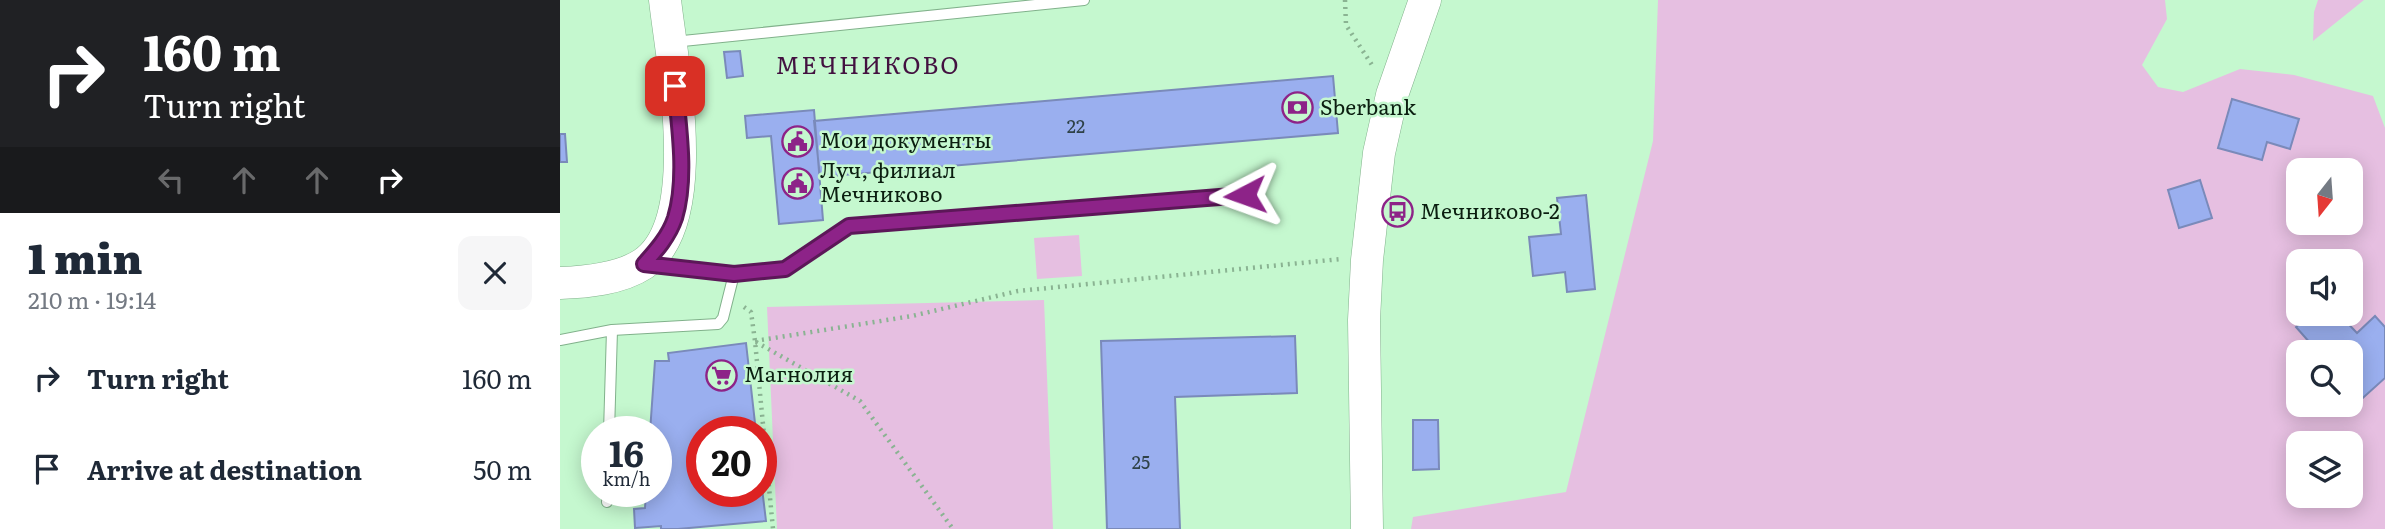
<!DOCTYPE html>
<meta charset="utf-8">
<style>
body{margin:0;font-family:Literata,serif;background:#f6f6f7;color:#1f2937;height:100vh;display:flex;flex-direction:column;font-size:26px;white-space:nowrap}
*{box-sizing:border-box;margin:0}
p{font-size:23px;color:#747a83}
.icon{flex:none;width:38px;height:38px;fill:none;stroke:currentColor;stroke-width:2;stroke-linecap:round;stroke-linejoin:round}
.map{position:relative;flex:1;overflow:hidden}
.side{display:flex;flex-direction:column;background:#fff;width:560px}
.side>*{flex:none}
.hud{background:#202124;color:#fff;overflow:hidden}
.needle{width:46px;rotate:197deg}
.controls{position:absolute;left:1726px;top:158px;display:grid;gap:14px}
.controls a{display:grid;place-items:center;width:77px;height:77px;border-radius:14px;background:#fff;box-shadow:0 4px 18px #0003;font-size:35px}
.speed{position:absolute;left:21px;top:416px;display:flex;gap:14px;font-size:35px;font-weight:700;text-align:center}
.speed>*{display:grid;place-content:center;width:91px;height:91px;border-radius:50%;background:#fff;box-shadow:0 4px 18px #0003;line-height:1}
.speed small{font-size:18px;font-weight:400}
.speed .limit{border:10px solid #d22;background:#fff;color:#111}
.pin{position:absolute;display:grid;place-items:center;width:60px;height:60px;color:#fff;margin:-30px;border-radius:14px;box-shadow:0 4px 10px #0006}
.me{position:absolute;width:77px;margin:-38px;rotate:266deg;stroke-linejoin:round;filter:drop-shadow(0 0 5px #0008)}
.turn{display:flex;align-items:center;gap:24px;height:147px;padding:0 28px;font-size:32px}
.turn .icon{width:91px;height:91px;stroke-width:2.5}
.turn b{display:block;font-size:49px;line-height:60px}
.lanes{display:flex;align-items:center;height:66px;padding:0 28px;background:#0003;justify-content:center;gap:35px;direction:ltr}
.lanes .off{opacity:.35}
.round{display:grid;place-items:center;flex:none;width:74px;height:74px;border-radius:14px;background:#f6f6f7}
.overview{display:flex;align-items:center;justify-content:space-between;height:119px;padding:0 28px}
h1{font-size:42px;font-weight:800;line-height:52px}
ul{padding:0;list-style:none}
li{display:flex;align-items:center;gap:21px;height:91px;padding:0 28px}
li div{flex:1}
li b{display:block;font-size:26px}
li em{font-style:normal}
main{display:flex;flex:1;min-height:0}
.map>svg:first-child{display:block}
.green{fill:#e6bfe1;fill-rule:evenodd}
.building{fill:#9aafef;stroke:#7a8aba;stroke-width:2}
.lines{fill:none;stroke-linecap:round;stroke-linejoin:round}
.service-casing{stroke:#81b18b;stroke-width:12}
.secondary-casing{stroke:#81b18b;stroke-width:33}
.path{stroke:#8ab392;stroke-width:4.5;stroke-dasharray:2 5;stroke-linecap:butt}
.service{stroke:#fff;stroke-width:10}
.secondary{stroke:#fff;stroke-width:32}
.route-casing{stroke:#5c1758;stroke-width:18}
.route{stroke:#8d2388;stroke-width:12}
.labels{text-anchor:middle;stroke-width:5;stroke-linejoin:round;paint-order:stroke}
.number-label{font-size:18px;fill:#2f4248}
.poi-label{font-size:21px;fill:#0b1e10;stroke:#c5f8cf;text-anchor:start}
.quarter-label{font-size:24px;letter-spacing:2px;fill:#431140;stroke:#c5f8cf}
</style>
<main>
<section class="side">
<div class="hud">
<div class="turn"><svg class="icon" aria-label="right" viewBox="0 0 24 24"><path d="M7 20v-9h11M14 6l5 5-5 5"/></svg><div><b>160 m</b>Turn right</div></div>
<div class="lanes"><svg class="icon off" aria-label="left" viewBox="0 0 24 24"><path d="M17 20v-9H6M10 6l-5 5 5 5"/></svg><svg class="icon off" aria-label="ahead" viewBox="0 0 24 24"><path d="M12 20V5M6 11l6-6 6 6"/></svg><svg class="icon off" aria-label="ahead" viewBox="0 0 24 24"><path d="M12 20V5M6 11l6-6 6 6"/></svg><svg class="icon" aria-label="right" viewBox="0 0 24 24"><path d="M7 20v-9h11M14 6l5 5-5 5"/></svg></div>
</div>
<div class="overview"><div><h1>1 min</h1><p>210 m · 19:14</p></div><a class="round"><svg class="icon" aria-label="close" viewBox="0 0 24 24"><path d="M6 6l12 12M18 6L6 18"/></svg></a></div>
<ul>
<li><svg class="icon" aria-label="right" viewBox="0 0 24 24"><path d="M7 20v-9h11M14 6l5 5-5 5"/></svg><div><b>Turn right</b></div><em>160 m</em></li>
<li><svg class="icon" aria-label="arrive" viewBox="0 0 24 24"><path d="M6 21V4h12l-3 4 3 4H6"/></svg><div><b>Arrive at destination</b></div><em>50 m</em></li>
</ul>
</section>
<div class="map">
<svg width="1825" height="529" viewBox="0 0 1825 529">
<rect width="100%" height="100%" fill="#c5f8cf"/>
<!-- green -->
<path class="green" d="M1098,0H1605L1607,19L1582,65L1598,87L1623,92L1680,69L1734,75L1813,96L1825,128V529H851L853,517L1006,492L1093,141ZM1738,170H1790V222H1738ZM1738,261H1790V313H1738ZM1738,352H1790V404H1738ZM1738,443H1790V495H1738Z
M1758,0H1804L1753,41L1754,12Z
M519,235L522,276L477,279L474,238Z
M484,300L493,529H217L207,307Z"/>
<!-- building -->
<path class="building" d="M180,51L183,76L167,78L164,52Z
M773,76L778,133L260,177L254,121Z
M1672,99L1739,119L1730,149L1707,142L1702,160L1658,148Z
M254,110L263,220L219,224L211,136L187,138L185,116Z
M0,134H5L7,162H0Z
M1640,180L1652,218L1619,228L1608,190Z
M1026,195L1035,289L1007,292L1005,272L973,276L969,237L1001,234L997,198Z
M1752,313H1778L1797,333L1815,316L1825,327V378L1786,413L1778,404H1790V352H1758L1736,327Z
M735,336L737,393L615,397L620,529H547L541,341Z
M186,343L196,432H142V492H201V480L206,521L118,529H101V526L75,528L74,509L85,508L86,492H96V432H90L95,361H109L108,353Z
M853,420H878L879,469L853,470Z"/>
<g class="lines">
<defs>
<path id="service" d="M113,42L524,0
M90,264L174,274L225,269L289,226L685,195
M0,340L52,330L158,324L163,318L174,274
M49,432L52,330
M47,502L48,492"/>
<path id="secondary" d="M0,283C27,282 60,279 83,264C145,223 112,63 105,0
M807,529L804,320L807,260L819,153L832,95L865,0"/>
</defs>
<!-- service casing -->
<use href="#service" class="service-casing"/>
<!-- secondary casing -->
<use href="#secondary" class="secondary-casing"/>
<!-- path -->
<path class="path" d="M785,0L786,25L812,65
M184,307L191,312L195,341L213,529
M195,341L352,316L458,291L781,259
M196,342L300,401L393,529"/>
<!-- service -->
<use href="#service" class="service"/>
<!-- secondary -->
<use href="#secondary" class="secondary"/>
</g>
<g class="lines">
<defs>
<path id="route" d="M115,86C119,126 127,179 115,218C109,236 96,251 84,264L174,274L225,269L289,226L685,195"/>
</defs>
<!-- route casing -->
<use href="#route" class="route-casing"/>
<!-- route -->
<use href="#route" class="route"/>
</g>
<!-- icons -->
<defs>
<symbol id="bank-ring" viewBox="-11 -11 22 22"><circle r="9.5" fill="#c5f8cf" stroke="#8d2388" stroke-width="1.5"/><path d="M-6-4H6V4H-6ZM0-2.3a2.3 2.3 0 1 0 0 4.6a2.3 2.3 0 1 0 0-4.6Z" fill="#8d2388"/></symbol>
<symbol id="civic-ring" viewBox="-11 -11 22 22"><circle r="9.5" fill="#c5f8cf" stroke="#8d2388" stroke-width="1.5"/><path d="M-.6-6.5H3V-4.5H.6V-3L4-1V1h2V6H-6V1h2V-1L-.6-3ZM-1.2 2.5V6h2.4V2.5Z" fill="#8d2388"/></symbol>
<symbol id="bus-ring" viewBox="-11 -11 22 22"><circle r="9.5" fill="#c5f8cf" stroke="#8d2388" stroke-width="1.5"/><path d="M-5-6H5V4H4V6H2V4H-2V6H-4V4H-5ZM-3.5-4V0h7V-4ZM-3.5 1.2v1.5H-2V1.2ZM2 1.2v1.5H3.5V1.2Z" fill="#8d2388"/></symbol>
<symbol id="supermarket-ring" viewBox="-11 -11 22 22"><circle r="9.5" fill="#c5f8cf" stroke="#8d2388" stroke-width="1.5"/><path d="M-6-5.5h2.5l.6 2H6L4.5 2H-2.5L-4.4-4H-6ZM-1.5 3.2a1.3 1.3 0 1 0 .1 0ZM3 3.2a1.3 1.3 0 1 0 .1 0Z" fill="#8d2388"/></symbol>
</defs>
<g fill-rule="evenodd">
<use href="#bank-ring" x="720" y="90" width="35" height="35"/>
<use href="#civic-ring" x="220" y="124" width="35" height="35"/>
<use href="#civic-ring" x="220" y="166" width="35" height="35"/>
<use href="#bus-ring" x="820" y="194" width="35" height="35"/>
<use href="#supermarket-ring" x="144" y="358" width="35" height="35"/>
</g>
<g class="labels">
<!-- number labels -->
<g class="number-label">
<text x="516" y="133">22</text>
<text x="581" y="469">25</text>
</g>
<!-- poi labels -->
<g class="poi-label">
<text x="760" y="115">Sberbank</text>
<text x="260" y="148">Мои документы</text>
<text x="260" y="178">Луч, филиал<tspan x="260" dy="24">Мечниково</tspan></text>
<text x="860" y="219">Мечниково-2</text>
<text x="184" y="382">Магнолия</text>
</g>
<!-- quarter labels -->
<g class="quarter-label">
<text x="308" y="74">МЕЧНИКОВО</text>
</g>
</g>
</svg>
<div class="controls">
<a><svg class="needle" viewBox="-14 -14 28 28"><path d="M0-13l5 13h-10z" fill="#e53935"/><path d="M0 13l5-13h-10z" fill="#747a83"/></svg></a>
<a><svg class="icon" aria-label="sound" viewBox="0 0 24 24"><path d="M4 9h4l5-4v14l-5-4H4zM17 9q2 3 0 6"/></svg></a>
<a><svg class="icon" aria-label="search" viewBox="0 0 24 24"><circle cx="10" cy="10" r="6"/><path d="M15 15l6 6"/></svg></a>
<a><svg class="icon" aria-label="layers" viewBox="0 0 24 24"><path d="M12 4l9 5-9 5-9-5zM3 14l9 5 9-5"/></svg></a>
</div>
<div class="speed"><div>16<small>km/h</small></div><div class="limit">20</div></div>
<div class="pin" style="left:115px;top:86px;background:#d93025"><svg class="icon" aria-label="arrive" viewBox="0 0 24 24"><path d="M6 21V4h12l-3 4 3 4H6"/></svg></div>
<svg class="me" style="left:685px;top:195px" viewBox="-20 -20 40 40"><path d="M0-17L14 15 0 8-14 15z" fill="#8d2388" stroke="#fff" stroke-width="4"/></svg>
</div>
</main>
